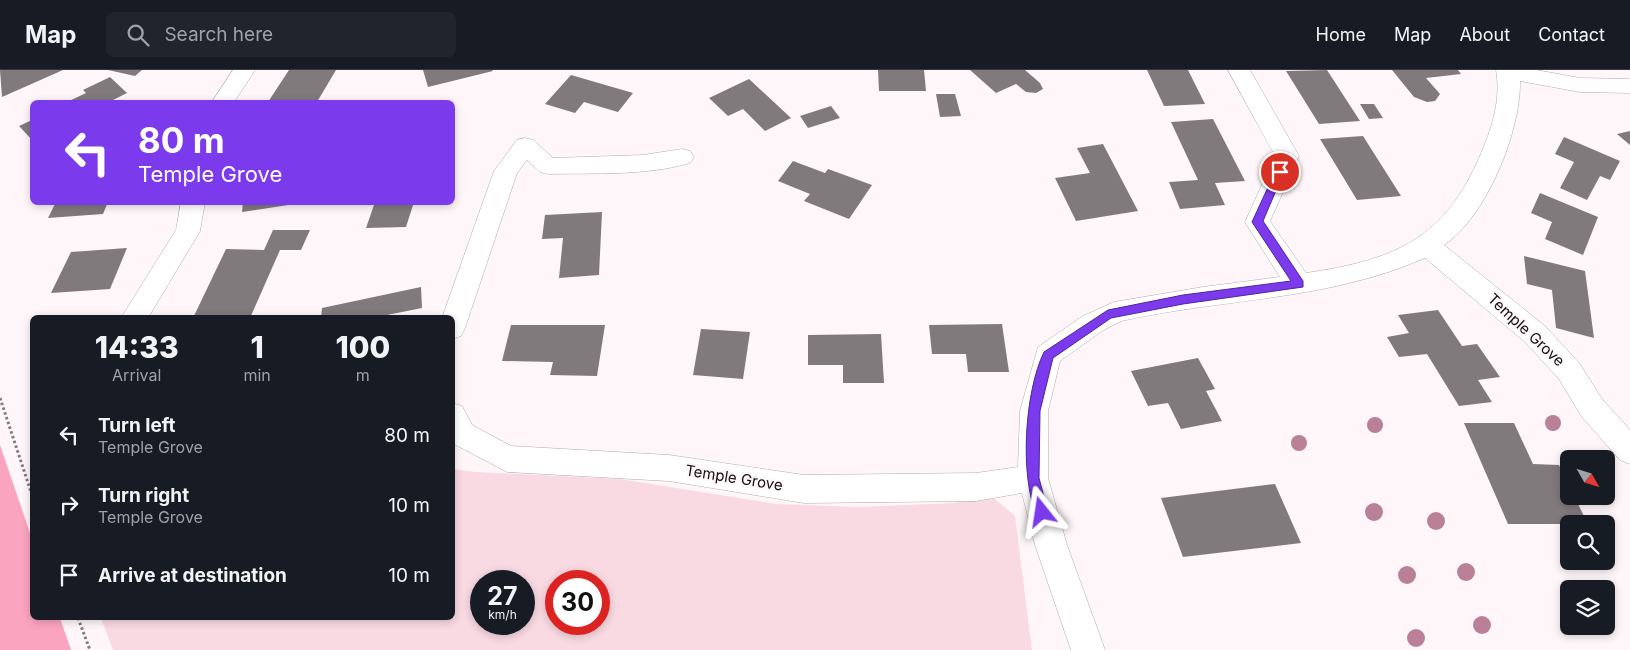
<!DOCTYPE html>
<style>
body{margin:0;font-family:Inter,sans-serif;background:#20242c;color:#f1f3f6;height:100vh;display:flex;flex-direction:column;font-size:19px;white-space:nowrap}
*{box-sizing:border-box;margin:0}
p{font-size:16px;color:#9ea1a6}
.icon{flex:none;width:28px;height:28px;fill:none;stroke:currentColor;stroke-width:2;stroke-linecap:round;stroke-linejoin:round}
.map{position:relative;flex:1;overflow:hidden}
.panel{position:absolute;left:30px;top:245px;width:425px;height:305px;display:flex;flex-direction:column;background:#171b24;border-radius:8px;box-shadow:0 2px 8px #0003}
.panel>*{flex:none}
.top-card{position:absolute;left:30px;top:30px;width:425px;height:105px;border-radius:8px;box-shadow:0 2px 8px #0003;background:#7c3aed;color:#fff;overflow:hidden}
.needle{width:32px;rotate:129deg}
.tools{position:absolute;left:1560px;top:380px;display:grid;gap:10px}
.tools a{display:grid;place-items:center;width:55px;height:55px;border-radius:8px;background:#171b24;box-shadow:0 2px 8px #0003;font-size:25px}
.speed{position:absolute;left:470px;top:500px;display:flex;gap:10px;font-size:25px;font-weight:700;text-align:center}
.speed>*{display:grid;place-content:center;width:65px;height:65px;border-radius:50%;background:#171b24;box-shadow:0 2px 8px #0003;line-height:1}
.speed small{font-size:12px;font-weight:400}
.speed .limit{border:8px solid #d22;background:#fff;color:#111}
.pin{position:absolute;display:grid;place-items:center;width:42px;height:42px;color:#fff;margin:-21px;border:2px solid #fff;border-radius:50%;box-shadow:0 1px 5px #0007}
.me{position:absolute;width:55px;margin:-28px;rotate:345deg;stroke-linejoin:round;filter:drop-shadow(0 0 4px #0008)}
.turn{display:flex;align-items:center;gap:18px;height:105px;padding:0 25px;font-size:22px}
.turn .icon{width:65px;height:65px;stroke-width:2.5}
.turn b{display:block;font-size:35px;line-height:42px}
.eta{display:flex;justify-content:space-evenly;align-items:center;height:85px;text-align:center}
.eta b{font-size:30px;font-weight:800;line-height:35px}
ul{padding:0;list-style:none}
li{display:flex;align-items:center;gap:15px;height:70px;padding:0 25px}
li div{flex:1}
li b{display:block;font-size:19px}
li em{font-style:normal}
header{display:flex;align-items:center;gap:30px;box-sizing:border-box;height:70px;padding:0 25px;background:#171b24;border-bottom:1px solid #363941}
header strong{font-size:24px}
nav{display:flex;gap:28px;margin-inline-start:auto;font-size:18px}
.search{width:350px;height:45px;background:#20242c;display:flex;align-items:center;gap:12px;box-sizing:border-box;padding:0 18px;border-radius:8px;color:#9ea1a6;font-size:19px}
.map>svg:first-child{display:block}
.green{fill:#f9d9e2;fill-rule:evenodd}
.forest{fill:#fba4c0}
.building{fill:#817a7c}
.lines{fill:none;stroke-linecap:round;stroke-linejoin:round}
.minor-casing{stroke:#b1aaac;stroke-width:1}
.path{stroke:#807b7c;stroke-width:3;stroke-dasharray:2.5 2.5;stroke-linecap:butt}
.minor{fill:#fff;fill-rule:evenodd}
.tree{fill:#b98098}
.route{fill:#7c3aed;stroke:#51269a}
.labels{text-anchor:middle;stroke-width:4;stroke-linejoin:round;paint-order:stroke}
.street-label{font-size:15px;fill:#121010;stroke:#fef6f8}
</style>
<header>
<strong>Map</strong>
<div class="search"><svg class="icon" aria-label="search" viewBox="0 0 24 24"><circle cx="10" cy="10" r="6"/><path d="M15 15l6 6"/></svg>Search here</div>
<nav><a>Home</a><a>Map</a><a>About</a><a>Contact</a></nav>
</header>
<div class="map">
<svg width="1630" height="580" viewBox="0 0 1630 580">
<rect width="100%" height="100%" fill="#fef6f8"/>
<!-- green -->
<path class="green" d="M453,399L475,402L620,409L776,434L858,437L955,433L990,425L1015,446L1032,580H113L101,548H452ZM481,511H524V554H481ZM556,511H599V554H556Z"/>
<!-- forest -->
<path class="forest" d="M0,375L32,469V548H60L71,580H0Z"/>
<!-- building -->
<path class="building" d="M0,0H63L2,27Z
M108,0H142L135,6Z
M289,0H336L317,32H268Z
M423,0H492L493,1L428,17Z
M878,0H924L926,21H879Z
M970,0H1025L1040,13L1043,19L1036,23L1026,22L1016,14L996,23Z
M1147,0H1188L1205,34L1164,36Z
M1327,0L1360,51L1319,54L1286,1Z
M1392,0H1458L1461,4L1426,8L1440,24L1435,31L1427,32L1414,27Z
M571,5L633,23L618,42L584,32L575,43L545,34Z
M110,7L127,23L109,32H67L86,23L83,20Z
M749,9L791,48L765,61L743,39L728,46L709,28Z
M936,24H955L961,46L940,47Z
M1360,34H1374L1383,48L1369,49Z
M831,36L840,48L808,58L800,46Z
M1213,49L1245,111L1215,113L1225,135L1180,139L1169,112L1198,110L1171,52Z
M32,50V70L19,56Z
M1630,61V75L1617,64Z
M1363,66L1401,126L1357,130L1320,69Z
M1564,67L1620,91L1610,110L1600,106L1587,130L1560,118L1574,92L1555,84Z
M1103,74L1138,141L1076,151L1055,108L1090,103L1077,78Z
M793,91L825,103L828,99L872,115L849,149L804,131L810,124L778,111Z
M1540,123L1598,147L1583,185L1545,169L1552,152L1531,143Z
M56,132H108L103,144L48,148Z
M243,132H295V134L242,142Z
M375,132H414L406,157L366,158Z
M602,142L599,205L559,208L563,168L542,169L545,145Z
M273,160H310L301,180H280L250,248H193L226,179L264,180Z
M127,178L110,219L51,223L71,182Z
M1524,186L1585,201L1594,268L1556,258L1552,220L1527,214Z
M421,217L422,238L387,245V248H321L322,238Z
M1438,240L1462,276L1477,274L1500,307L1478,310L1492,332L1459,336L1427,284L1399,287L1387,267L1409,263L1398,245Z
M1002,254L1009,302H968L966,284H932L929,255Z
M511,255H605L597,306L550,305L553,292L502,291Z
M701,259L750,262L743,309L693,305Z
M881,264L884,313H843V295H808V265Z
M1198,288L1215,319L1206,321L1222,351L1181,359L1168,333L1148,336L1131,301Z
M1464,353H1514L1533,394L1559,395L1569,415V426H1574L1588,454H1508Z
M1275,414L1301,473L1183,487L1161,428Z"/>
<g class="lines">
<defs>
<path id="minor" d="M233,0H255L234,32H212Z
M1228,0H1250L1299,86L1270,151L1306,203C1395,190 1446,169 1482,81C1493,55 1501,28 1496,0H1536L1580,8L1630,9V23L1580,22L1520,11C1521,62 1486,147 1444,175L1545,256L1579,293L1602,329L1630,360V394L1620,390L1582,347L1559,309L1525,272L1425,188C1327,231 1224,228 1121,251L1102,261L1060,291L1048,341V408L1067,475L1105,580H1071L1035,475L1022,423L976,431L804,433L669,411L507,402L452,373V333L462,336L472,355L511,376L669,385L804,405L976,403L1018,397L1020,341L1038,277L1083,246L1114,232L1203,217L1280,207L1245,152L1275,86Z
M525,68L533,70L553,88L643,85L682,79L690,81L694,87L690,93C645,106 595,103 548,104L540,102L527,90L517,103L465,258L461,266L452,269V248H442L494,101L517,70Z
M181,132H205L200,161L148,248H121L176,160Z"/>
</defs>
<!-- minor casing -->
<use href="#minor" class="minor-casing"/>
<!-- path -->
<path class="path" d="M0,328L32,425
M78,548L90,580"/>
<!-- minor -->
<use href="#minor" class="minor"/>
</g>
<!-- trees -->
<g class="tree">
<circle cx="1553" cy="353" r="8"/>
<circle cx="1375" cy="355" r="8"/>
<circle cx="1299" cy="373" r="8"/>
<circle cx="1374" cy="442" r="9"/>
<circle cx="1436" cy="451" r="9"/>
<circle cx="1466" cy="502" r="9"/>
<circle cx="1407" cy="505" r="9"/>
<circle cx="1482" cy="555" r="9"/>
<circle cx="1416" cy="568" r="9"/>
</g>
<!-- route -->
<path class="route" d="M1280,99L1284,102L1263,151L1303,211V217L1183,234L1111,248L1053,288L1040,341L1039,408L1048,442L1046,446L1042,447L1037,446C1019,405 1025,321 1044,282L1108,240L1183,225L1291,211L1252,152L1275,102Z"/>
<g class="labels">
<!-- street labels -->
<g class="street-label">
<text transform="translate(1526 260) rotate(43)" y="5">Temple Grove</text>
<text transform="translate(734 408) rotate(9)" y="5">Temple Grove</text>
</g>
</g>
</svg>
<div class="tools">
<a><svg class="needle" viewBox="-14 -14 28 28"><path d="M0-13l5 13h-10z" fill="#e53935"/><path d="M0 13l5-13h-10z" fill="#9ea1a6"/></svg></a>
<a><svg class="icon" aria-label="search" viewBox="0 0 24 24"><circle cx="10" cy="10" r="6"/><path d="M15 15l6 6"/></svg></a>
<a><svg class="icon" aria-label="layers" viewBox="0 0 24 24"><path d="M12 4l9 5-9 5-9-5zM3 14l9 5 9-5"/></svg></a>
</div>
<div class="speed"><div>27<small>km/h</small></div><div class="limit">30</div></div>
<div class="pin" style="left:1280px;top:102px;background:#d93025"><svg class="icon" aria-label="arrive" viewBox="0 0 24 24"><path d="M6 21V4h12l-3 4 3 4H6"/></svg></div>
<svg class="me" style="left:1042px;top:442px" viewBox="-20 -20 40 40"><path d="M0-17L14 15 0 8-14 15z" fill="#7c3aed" stroke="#fff" stroke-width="4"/></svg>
<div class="top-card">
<div class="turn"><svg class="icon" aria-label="left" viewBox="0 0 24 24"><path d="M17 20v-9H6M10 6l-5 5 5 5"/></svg><div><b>80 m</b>Temple Grove</div></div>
</div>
<section class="panel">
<div class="eta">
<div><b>14:33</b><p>Arrival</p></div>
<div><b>1</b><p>min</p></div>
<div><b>100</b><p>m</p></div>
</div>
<ul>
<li><svg class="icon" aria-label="left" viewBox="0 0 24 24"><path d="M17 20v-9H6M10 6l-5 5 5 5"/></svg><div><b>Turn left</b><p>Temple Grove</p></div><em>80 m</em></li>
<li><svg class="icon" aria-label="right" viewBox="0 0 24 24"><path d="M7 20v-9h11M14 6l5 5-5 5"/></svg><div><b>Turn right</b><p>Temple Grove</p></div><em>10 m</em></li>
<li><svg class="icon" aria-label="arrive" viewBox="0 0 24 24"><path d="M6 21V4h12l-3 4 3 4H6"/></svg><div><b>Arrive at destination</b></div><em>10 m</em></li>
</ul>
</section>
</div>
